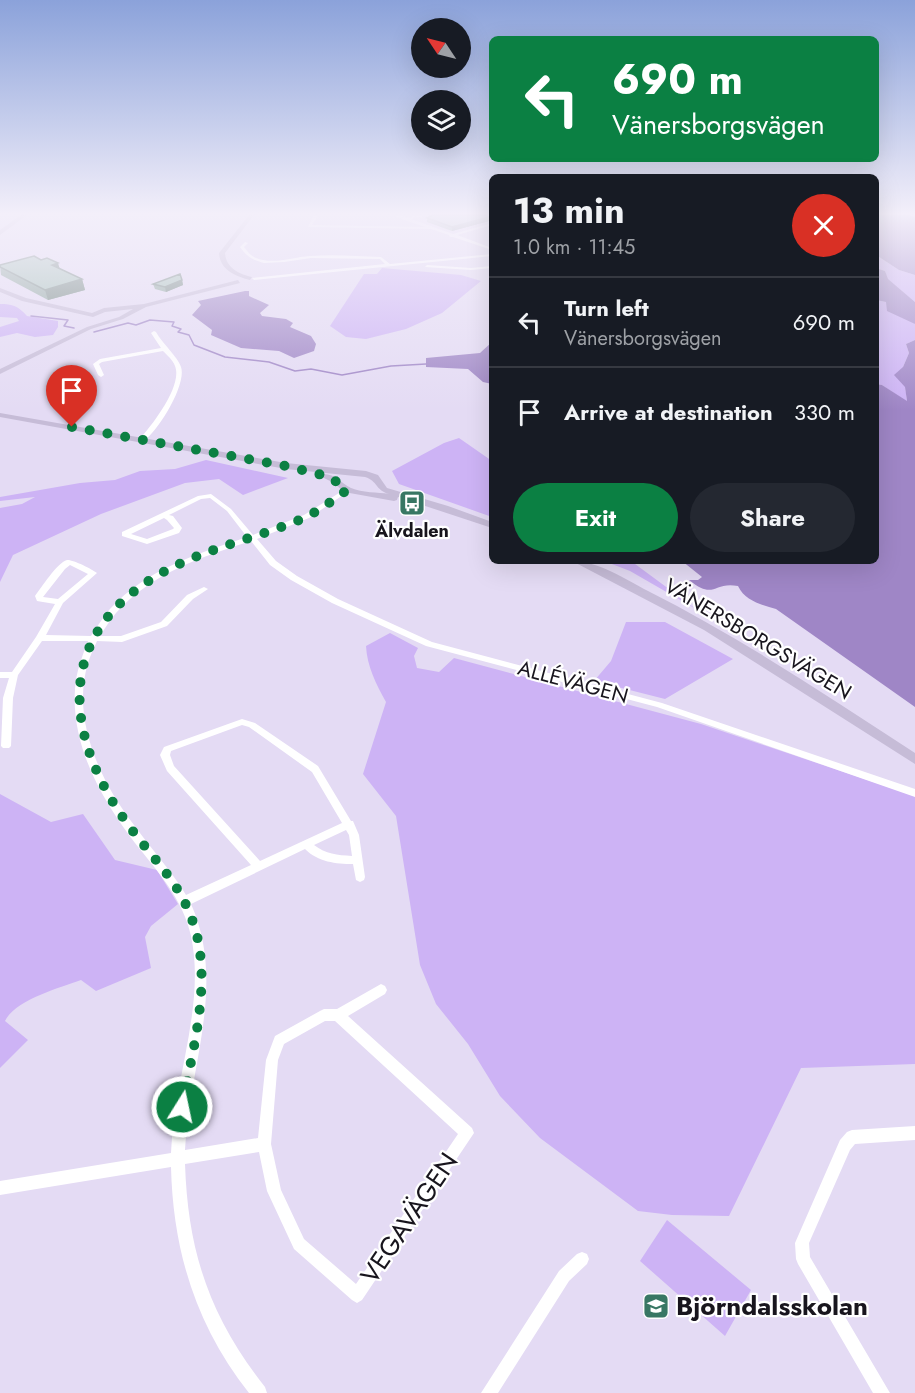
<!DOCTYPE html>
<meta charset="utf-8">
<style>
body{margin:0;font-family:Jost,sans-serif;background:#242831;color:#f1f3f6;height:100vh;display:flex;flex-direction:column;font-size:22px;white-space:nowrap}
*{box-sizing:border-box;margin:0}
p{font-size:20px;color:#9ea1a6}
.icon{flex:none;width:33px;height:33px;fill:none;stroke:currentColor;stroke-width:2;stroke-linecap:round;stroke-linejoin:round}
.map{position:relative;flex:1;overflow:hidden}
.drawer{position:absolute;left:489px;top:174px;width:390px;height:390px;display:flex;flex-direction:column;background:#171b24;border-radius:9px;box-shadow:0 6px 24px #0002}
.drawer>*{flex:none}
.top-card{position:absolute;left:489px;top:36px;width:390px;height:126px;border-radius:9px;box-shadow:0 6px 24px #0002;background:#0b8043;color:#fff;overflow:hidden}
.needle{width:39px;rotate:305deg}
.controls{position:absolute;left:411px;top:18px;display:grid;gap:12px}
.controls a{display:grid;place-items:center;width:60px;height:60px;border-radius:50%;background:#171b24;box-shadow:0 6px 24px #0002;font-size:30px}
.pin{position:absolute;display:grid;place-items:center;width:51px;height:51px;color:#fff;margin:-62px -26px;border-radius:50% 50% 50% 0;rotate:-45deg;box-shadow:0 0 6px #0007}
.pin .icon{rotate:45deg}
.me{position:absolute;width:66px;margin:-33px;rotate:10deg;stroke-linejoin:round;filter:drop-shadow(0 0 4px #0008)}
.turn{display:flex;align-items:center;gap:21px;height:126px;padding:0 24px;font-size:27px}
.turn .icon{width:78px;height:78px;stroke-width:2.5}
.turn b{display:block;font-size:42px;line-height:51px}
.round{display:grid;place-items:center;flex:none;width:63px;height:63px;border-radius:32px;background:#242831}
.overview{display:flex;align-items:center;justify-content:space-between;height:102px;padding:0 24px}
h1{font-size:36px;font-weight:700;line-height:45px}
.action{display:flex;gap:12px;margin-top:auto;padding:12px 24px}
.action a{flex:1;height:69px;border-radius:36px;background:#0b8043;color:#fff;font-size:24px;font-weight:700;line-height:69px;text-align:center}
.action a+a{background:#242831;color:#f1f3f6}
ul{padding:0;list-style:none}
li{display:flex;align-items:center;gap:18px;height:90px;padding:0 24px;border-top:2px solid #363941}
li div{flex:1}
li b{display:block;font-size:22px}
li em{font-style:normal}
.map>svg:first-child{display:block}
.green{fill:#cdb3f5}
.water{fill:#9f86c6}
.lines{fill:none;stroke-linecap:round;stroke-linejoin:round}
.stream{stroke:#9f86c6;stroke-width:1.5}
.minor{fill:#fff;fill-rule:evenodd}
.major{fill:#c6bcd7;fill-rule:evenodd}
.wall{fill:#8ba49c}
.shaded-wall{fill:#71867f}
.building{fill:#a2bfb5;stroke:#71867f;stroke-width:1.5}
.route{stroke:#0b8043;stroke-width:10;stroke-dasharray:0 18}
.labels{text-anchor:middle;stroke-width:4.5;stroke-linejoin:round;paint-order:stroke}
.far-poi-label{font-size:18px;font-weight:bold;fill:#18151d;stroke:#fff}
.street-label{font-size:21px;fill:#18151d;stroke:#fff}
.near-street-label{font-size:26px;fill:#18151d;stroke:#fff}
.near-poi-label{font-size:26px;font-weight:bold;fill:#18151d;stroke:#fff;text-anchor:start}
</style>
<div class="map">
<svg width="915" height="1393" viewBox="0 0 915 1393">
<rect width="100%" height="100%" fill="#e4dbf4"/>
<!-- green -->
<path class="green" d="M876,255L899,270L915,275V302L887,279L885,271L876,268Z
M382,268L461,275L481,281L442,313L406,329L366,339L346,337L330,326L364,274H377Z
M876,300L886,302L915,324V340L906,344L909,353L903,367L907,402L882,385L876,384Z
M0,304C13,304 18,306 27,316L58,321V327L53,335L35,337L17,333L0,337V327L19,321L17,318L0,317Z
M459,438L492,461V517L399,484L392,471L444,443Z
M206,460L288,478L243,495L219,479L185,483L101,514L13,555L0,582V508L22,504L35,497L0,501V497L80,483L115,480L140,471L175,469Z
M604,561H631L696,609L630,571Z
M626,622H665L733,659L665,699L594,681L611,661Z
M390,633L418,648L414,656L417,668L439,672L454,658L701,724L915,796V1064L801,1068L729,1216L672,1215L638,1211L540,1138L500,1096L468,1044L436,1004L420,965L396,816L363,774L386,702C376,684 367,666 366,646Z
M0,794L51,822L83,814L115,860L157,870L178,904L151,926L145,937L151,968L96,991L81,980C59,988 15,1000 5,1021L28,1040L0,1068Z
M667,1220L751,1290L725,1336L640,1261Z"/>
<!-- water -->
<path class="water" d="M876,215H909L915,217V275L899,270L876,255Z
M876,268L885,271L888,279L915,302V324L887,311L886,302L876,300Z
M245,291H249V296L269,305L260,313L262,316L286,319L293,323L290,327L311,336L316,344L314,351L294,358L279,351L241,348L211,335L212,330L192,315L201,305L198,301Z
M915,340V707L776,609C762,605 745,601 738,586C713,581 715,601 689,580H698L702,577L682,561H876V384L882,385L907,401L905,387L894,375L903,367L909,353L906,344Z
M492,342V384L483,382L468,369L426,367V358L480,353Z"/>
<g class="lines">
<!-- stream -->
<path class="stream" d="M31,316L68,320L64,326L74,328
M94,332L128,323L136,325L150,320L174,322L172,326L181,329L178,332L189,335L194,345L225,357L269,362L295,371L311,369L342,375L391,366L426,364"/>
<!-- minor -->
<path class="minor" d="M314,215H318L312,225L425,227L404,220L394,215H398L407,217L425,215L424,216L411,219L453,234L492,223V225L457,235L492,248V250L453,237H450L449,235L431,229L308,227Z
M483,215L492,216V218L484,216Z
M245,242L248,243L244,247C249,254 254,259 263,260C279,263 294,257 310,256C333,254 357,256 381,257L390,264L492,254V256L254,280L252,278L385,264L380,259L311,258L284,262L264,263C253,260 247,257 240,247Z
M427,265L471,268L492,266V268L471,270L425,267Z
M154,331L156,332C162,343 178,357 181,367C187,384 158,432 143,441L140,439C152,425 183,386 175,366C173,360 167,355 163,351L102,362L99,364L104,375L101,377L98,375L93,364L100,359L161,348L151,333Z
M347,488L350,490L349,491L309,518L257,539L276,561L297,576L338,599L432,642L662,703L915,789V797L657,707L426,646L332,603L291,580L270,565L251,541C201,557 152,573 116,613C110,620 105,628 100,636H121L161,622L187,595L204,587L208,589L193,599L167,626L122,642L97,641C94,648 90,656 88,663C71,719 100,781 134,825C151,849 171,870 186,895L251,865L167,771L160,755L164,747L242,719L255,723L318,766L351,821H353L359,835L365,877L364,880L360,882L356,880L353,864C336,864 318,862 305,849L191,904C227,985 189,1066 185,1150L258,1138L266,1060L275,1036L320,1011L324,1009H337L381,984L385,986L387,990L385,994L348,1016L472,1128L474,1133L362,1300L357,1303L352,1300L294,1249L267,1191L259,1152L185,1164C188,1253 210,1317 265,1387L267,1393H249C196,1326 173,1251 171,1167L0,1195V1181L171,1153C172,1133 174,1113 178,1094C187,1041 202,989 191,936C183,899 158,872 135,843C102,800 71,746 75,689C76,672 82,657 88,641H42L18,675L13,698L11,746L9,748H3L1,746L3,698L9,678H0V672H12L36,637L55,604L37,601L35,596C41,588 57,563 67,560C72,559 92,569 97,573L63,603L46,635L91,636C97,627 103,617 110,609C147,569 197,554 247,537L227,511L210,498L201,499L169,515L173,516L182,528L179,533L147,544L122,536V532L198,496L211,494L231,509L253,535L304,515ZM164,518L167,520L174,528L173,529L147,539L131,534ZM70,565L88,574L58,599L43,597L65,569ZM242,725L249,727L312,772L342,823L260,861L174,766L170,755L171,751ZM346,830L349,835L352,856C337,855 326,854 314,845ZM325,1021H335L458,1134L356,1284L304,1239L281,1190L271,1144L278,1060L284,1044Z
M915,1126V1140L855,1144L850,1150L809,1243L810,1257L890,1393H873L798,1264L796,1259L795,1243L840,1140L847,1132L852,1130Z
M582,1252L587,1254L589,1259L587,1264L569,1281L498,1393H481L559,1271L577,1254Z"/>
<!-- major -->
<path class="major" d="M21,215H27L0,235V230Z
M249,215H254L225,253C226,268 239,274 252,277L250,280C235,276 220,270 219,253Z
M238,280L240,283L146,307L123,319L91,329L0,374V369L87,327L119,317L133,309L105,312L93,317L22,301L0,292V288L26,298L92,313L104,308L144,304Z
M0,413L286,463L366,471L378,475L387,488L448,506L492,522V528L398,497L397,500L394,501L344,492L334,483L320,476L321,474C336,473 340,483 351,488C362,493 378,492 389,494C375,490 378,481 365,477L286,469L0,417Z
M572,561C598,561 625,579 648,591C741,638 828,696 915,753V764L704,630Z"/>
</g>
<!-- wall -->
<path class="wall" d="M429,215H485L489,217V221L452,231L427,222V218L429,217Z
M0,265L60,269L82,279L85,290L48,300L1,275Z
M182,280L183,285L166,292L155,289L153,284Z"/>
<!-- shaded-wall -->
<path class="shaded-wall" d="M489,217V221L452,231V227Z
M58,263L61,273L52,265Z
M82,279L85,290L48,300L45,290Z
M182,280L183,285L166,292L165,287Z"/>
<!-- building -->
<path class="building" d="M433,215H485L489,217L452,227L427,218Z
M34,256L41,260L47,258L58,263L52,265L82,279L45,290L0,267V265Z
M180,274L182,280L165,287L153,284Z"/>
<!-- sky -->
<linearGradient id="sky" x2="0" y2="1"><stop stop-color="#8ba2da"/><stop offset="0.52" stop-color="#f3effa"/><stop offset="1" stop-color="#f3effa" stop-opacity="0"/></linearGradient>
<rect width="915" height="410" fill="url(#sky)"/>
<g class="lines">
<!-- route -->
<path class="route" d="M72,427L286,466L330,477L347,490C331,502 316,513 297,521C240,544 182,553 132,593C51,658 75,753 129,826C157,864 183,885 196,932C211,988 192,1052 182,1107"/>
</g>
<!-- icons -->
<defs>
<symbol id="bus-square" viewBox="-11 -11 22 22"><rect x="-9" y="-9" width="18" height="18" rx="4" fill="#387764" stroke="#fff"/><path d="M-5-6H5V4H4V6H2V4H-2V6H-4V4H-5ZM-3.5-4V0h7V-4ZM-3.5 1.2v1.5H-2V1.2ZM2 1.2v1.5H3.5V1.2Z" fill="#fff"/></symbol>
<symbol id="school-square" viewBox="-11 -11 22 22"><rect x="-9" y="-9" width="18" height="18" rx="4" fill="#387764" stroke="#fff"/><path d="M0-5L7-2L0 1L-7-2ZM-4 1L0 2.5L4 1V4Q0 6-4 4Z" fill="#fff"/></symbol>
</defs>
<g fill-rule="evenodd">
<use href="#bus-square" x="397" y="488" width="30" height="30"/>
<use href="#school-square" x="641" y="1291" width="30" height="30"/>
</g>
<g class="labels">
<!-- far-poi labels -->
<g class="far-poi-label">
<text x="412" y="537">Älvdalen</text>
</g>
<!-- street labels -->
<g class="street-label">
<text transform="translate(758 639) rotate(31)" y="7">VÄNERSBORGSVÄGEN</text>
<text transform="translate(573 682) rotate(15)" y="7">ALLÉVÄGEN</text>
</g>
<!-- near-street labels -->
<g class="near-street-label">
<text transform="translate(409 1218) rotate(-56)" y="9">VEGAVÄGEN</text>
</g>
<!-- near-poi labels -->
<g class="near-poi-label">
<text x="676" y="1315">Björndalsskolan</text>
</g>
</g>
</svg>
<div class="controls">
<a><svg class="needle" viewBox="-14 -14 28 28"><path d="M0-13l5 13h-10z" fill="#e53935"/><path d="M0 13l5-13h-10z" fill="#9ea1a6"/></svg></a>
<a><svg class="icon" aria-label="layers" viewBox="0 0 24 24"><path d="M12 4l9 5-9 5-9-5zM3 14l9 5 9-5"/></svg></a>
</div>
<div class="pin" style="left:72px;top:427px;background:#d93025"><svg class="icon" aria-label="arrive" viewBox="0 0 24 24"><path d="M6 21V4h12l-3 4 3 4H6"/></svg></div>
<svg class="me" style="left:182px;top:1107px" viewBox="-20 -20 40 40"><circle r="17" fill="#0b8043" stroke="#fff" stroke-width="3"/><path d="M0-11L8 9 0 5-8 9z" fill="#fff"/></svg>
<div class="top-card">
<div class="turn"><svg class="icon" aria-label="left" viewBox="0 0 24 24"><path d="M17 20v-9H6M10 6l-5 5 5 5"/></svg><div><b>690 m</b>Vänersborgsvägen</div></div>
</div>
<section class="drawer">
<div class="overview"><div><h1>13 min</h1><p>1.0 km · 11:45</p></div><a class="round" style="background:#d93025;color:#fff"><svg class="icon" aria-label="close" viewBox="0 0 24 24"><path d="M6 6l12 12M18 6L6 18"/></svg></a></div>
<ul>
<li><svg class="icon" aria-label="left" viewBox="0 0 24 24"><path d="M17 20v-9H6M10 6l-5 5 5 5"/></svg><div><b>Turn left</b><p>Vänersborgsvägen</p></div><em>690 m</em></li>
<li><svg class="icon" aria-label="arrive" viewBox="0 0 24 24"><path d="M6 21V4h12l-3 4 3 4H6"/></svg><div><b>Arrive at destination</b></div><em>330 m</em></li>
</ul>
<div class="action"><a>Exit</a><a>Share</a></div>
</section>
</div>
